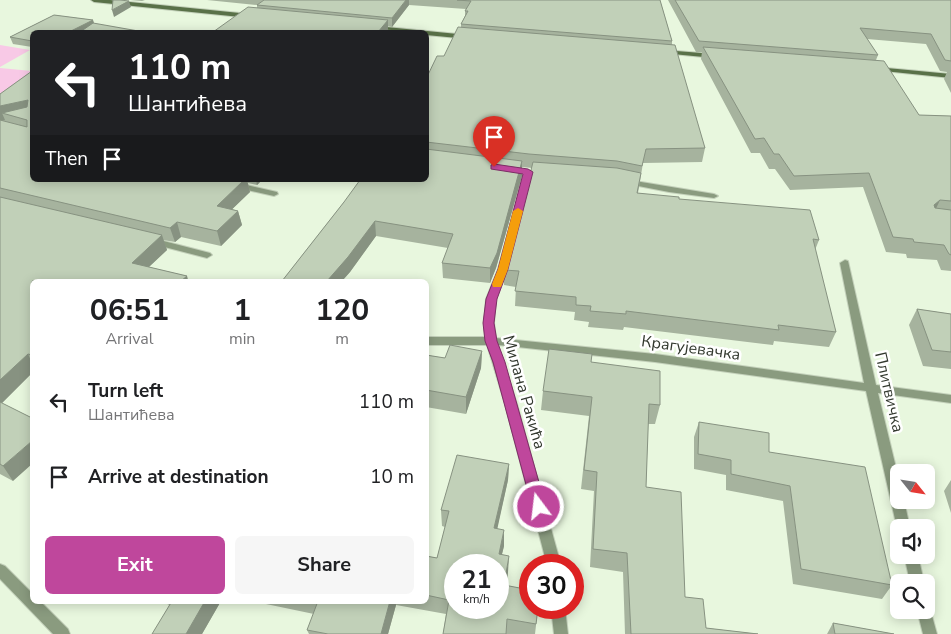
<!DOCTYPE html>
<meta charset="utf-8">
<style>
body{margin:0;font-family:"Nunito Sans",sans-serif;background:#f6f6f6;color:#202124;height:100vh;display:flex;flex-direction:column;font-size:19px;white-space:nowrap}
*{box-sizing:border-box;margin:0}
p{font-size:16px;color:#757577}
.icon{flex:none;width:28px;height:28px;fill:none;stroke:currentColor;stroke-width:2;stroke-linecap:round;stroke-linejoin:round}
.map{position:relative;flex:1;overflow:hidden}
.details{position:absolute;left:30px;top:279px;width:399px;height:325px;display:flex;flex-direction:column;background:#fff;border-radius:8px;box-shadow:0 2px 12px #0003}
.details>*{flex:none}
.hud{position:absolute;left:30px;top:30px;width:399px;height:152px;border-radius:8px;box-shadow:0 2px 12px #0003;background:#202124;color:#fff;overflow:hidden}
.needle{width:32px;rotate:120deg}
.fabs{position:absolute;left:890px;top:464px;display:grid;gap:10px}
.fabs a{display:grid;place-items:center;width:45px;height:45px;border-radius:8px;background:#fff;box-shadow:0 2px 12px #0003;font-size:25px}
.speed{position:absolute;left:444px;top:554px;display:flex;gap:10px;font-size:25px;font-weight:700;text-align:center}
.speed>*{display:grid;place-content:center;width:65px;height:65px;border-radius:50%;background:#fff;box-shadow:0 2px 12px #0003;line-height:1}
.speed small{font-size:12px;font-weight:400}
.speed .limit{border:8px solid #d22;background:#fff;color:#111}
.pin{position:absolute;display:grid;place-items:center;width:42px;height:42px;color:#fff;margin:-51px -21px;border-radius:50% 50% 50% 0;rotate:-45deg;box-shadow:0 0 5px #0007}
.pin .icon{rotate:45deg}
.me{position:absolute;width:55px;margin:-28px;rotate:345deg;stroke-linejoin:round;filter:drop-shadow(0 0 4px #0008)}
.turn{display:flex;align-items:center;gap:18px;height:105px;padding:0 15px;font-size:22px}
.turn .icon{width:65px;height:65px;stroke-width:2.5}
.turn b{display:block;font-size:35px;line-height:42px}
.then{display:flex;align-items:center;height:48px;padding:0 15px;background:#0003;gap:10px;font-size:19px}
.eta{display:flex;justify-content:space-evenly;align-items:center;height:85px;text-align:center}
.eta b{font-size:30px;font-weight:700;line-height:35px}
.primary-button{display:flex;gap:10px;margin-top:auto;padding:10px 15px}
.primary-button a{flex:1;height:58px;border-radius:8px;background:#bf479c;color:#fff;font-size:20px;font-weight:700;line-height:58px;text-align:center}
.primary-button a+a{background:#f6f6f6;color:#202124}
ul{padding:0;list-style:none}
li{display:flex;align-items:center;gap:15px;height:75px;padding:0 15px}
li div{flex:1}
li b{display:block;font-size:19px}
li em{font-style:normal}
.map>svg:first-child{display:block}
.green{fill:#f8c9e6}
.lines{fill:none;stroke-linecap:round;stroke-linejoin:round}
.minor-casing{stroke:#c4d1bb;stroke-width:2}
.secondary-casing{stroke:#c4d1bb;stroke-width:2}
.minor{fill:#8a9b7f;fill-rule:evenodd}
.secondary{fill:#597148;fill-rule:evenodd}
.wall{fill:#a6b39e}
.shaded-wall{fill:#879281}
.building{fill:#c1d0b8;stroke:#879281;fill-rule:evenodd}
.route{fill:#bf479c;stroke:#7c2e65}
.slow{fill:#f59e0b}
.labels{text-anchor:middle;stroke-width:5;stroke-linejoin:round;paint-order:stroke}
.street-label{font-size:16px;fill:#32382e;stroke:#fff}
</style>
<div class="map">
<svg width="951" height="634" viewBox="0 0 951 634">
<rect width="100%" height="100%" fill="#e8f7de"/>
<!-- green -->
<path class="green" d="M0,45L30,50L0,67Z
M0,68L32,71V76L0,95Z"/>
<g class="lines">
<defs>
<path id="minor" d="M525,170H528L532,172L508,269L496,299L494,323L496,338L655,354L864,383L840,263L845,260L848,261L876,385L951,395V403L878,393L899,480V500H904L910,528H899V531L897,528L866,391L655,362L498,345L517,404L561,565H547L505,404L487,345H426V337H485L484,323L486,299L498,269Z
M623,179L714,194L718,196L714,198L669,192L623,183Z
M211,180H225L277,192L278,194L274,196L212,182Z
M152,238L210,253L212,255L207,258L149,243L148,241Z
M904,555H918L924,582H910Z
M0,564L5,566L32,593V601H40L68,629L70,634H53L0,579Z
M926,604L929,605L937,634H923L917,610H926Z
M551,608H565L568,634H554Z"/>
<path id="secondary" d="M91,0H110L250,14L253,16L250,18L94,2Z
M376,26L468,35L471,37L468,39L426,35V32L374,29V27Z
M664,50L714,54L717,56L714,58L662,53L661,52Z
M876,67L951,74V78L874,70V68Z"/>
</defs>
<!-- minor casing -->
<use href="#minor" class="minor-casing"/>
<!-- secondary casing -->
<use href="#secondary" class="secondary-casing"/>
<!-- minor -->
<use href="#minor" class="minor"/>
<!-- secondary -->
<use href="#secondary" class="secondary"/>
</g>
<!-- wall -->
<path class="wall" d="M130,0H145L142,1Z
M207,0H660L672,41V44L705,148L702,162L643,163L638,193L679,199L819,240L815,250L836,332L829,347L774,341L773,345L624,327L623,330L588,327L589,322L574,320L575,312L515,306L516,287L504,285V270L510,254L532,168L522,167V176L496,268L490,283L443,278L442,263L448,248L376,236L350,272L342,281H282L344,202L426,180V79L444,56L461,28V24L465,16V11L466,9L409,5L392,27L388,26V32L257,8V5Z
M668,0H951V93L944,79L947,72L940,71L926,44L867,39L878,55L876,60L919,115L951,116V271L941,270L937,260L907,258L906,254L886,252L863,187L790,190L775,169H769L760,153H751L701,59L702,52H696Z
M54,15L93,20L94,24L144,32H32V47L13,44L10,37Z
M32,71V180H262L257,185L248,183L250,192L232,209L238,211L242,225L221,246L181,237L175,242L163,240L167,250L149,267L187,276L188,281H32V373L2,403L13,481L0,474V94Z
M917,309L951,314V369L923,366L909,325Z
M482,351L481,368L466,414L426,407V355L445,358Z
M591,362L660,405L655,424H648L646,487L685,597L706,628L758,634H625L623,572L590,567L594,491L581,489L589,416L541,410L543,391Z
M699,422L769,452L892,585L882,599L793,584L783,501L726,490V475L694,469V437Z
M509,464L508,480L497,528L504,546L502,554L508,572L506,586L538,608L535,634H443L446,614L396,605L388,634H309L307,630L314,614L251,601H426V556L437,558L445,527L442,526L441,510Z
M951,480V513L944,491Z
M158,601H221L202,634H152L170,605Z
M833,623L894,634H827Z"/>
<!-- shaded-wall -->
<path class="shaded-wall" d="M406,0H409V5L392,27V18Z
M129,1L131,7L114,17L112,10Z
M93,20L95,27L85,32H69Z
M388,20V32H378Z
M28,100L32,112L2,113L5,120L0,121V106Z
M522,161V176L496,268L490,283V268Z
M244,180H247L250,192L221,220L217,206Z
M256,180H262L257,185Z
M940,200L933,215L934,205Z
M238,211L242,225L221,246L217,231Z
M375,221L376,236L350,272L342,281H327Z
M177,222L181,237L175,242L170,228Z
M162,235L167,250L137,278L132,263Z
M187,276L188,281H181Z
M482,351L481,368L466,414V397Z
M28,354L32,363V373L0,405V380Z
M32,441V464L13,481L3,466Z
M509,464L508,480L494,544V528Z
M504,530V546L498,570L499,554Z
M509,556L508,572L504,601V585Z
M205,601H221L202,634H186Z
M390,601H396V605L388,634H381Z"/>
<!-- building -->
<path class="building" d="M113,0H120L129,1L112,10Z
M264,0H406L392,18L257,5Z
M457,0H660L672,41L461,24L468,11H465L471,1Z
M675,0H951V61L945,60L931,34L860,28L878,55L699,41Z
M248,7L388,20L378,32H213Z
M54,15L93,20L69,32H32V41L10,37Z
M93,23L144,32H80Z
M458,27L675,45L705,148L646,149L642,166L617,161L529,154L426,142V79L437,56H444Z
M703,47L884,61L919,115L951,116V201L940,200L934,205L935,208L951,210V255L949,254L944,245L914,242L913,239L893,237L869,173L794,176L779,154H774L764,138L755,139Z
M32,71V180H244L217,206L238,211L217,231L177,222L170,228L0,188V120L27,127V120L2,113L27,107L28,100L0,106V94Z
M426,149L522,161L497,253L490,268L442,263L453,234L375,221L348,257L327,281H282L344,202L360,180H426Z
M533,162L617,168L641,173L637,193L679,197V199L810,210L819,240L813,239L836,332L778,325L779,330L626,311V314L590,311L591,306L576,305V297L515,291L519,271L504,270L510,254Z
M0,197L162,235L132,263L187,276L181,281H32V355L28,354L0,380Z
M917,309L951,314V352L932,350Z
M450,345L482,351L466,397L426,390V355L445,358Z
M549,349L592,354L591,362L660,371V405L649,404L646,487L681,492L685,597L703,599L706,628L758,634H631L627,553L593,549L597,472L584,470L592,397L543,391Z
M0,402L32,418V441L3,466L0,464Z
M699,422L769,433V452L865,467L892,585L801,569L790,486L731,474V460L698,454Z
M457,455L509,464L494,528L504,530L499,554L509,556L504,585L530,590V608H538L536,624L507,619L506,634H443L449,600L426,595V556L437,558L449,511L441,510ZM455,565H498V608H455Z
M172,601H205L186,634H152Z
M318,601H390L381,634H328L307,630Z
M833,623L894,634H835Z"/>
<!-- route -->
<path class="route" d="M494,164L528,169L533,172L508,269L497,299L494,323L497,341L505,362L546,507L544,511L539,513L534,511L532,507L493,362L485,341L483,323L486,299L498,269L523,174L491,169V165Z"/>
<!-- slow -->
<path class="slow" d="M518,208L523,211L508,269L501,287H493L492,284L498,269L513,211Z"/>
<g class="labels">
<!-- street labels -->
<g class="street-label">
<text transform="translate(691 347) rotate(8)" y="6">Крагујевачка</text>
<text transform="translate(525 392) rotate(74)" y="6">Милана Ракића</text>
<text transform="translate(890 392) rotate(77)" y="6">Плитвичка</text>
</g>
</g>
</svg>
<div class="fabs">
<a><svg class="needle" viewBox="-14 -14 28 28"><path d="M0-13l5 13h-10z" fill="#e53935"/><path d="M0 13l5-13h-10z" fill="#757577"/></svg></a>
<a><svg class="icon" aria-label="sound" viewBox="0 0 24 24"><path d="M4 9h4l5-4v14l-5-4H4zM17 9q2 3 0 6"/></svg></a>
<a><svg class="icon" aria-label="search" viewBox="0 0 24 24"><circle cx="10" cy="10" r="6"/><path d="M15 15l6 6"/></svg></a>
</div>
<div class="speed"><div>21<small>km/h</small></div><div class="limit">30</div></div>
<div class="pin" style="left:494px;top:167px;background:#d93025"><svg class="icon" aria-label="arrive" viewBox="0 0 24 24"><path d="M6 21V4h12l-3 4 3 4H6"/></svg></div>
<svg class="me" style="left:539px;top:507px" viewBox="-20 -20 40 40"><circle r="17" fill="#bf479c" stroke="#fff" stroke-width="3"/><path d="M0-11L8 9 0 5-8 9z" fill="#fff"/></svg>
<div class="hud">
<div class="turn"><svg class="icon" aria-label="left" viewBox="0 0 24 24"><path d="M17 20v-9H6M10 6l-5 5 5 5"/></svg><div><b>110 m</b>Шантићева</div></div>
<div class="then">Then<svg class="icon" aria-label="arrive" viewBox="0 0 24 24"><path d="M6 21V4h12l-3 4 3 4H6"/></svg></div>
</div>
<section class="details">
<div class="eta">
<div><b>06:51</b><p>Arrival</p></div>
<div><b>1</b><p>min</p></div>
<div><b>120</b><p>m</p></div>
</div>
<ul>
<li><svg class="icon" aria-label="left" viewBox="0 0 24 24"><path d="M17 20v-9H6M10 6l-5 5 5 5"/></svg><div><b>Turn left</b><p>Шантићева</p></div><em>110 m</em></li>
<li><svg class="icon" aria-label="arrive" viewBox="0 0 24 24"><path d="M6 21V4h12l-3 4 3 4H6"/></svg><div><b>Arrive at destination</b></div><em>10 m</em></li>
</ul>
<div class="primary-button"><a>Exit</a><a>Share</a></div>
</section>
</div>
